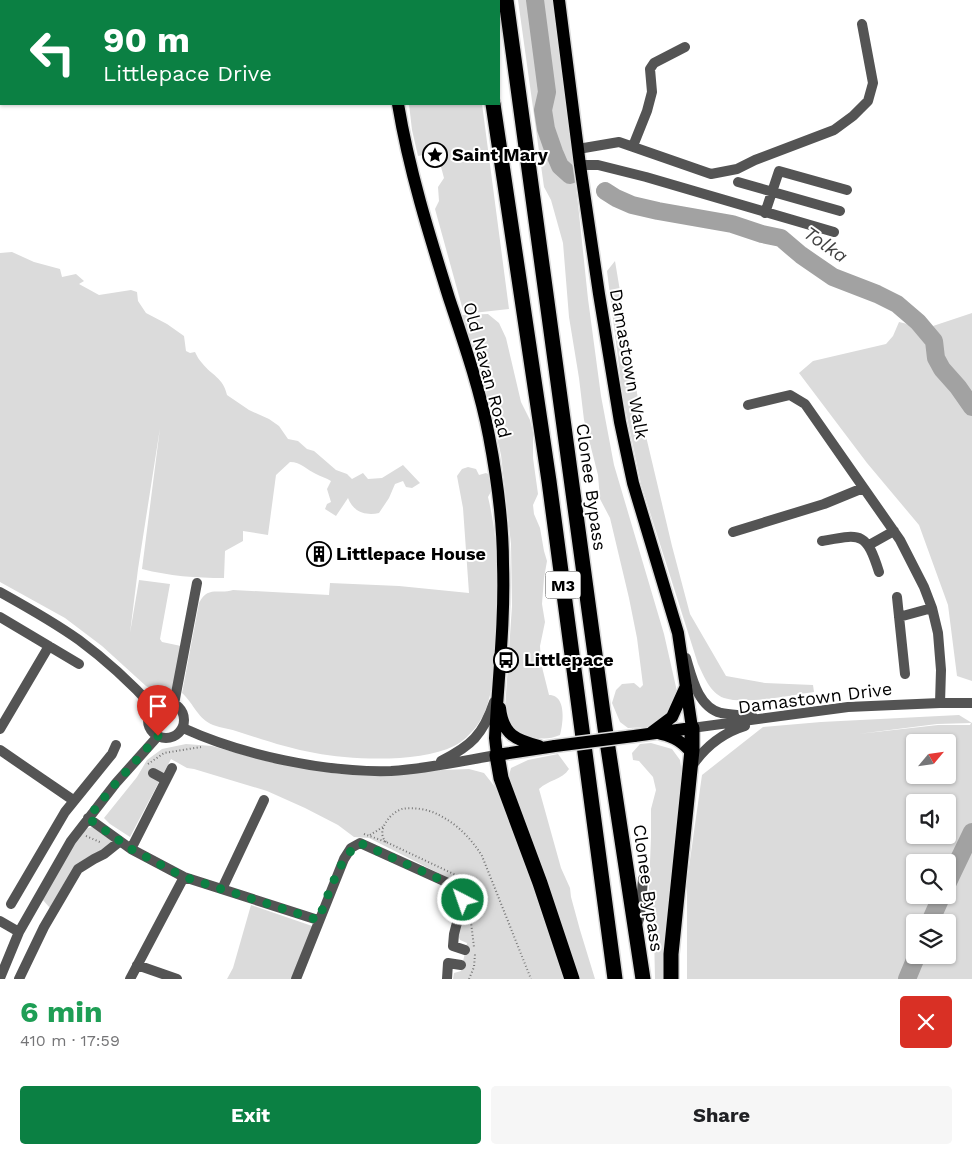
<!DOCTYPE html>
<meta charset="utf-8">
<style>
body{margin:0;font-family:"Work Sans",sans-serif;background:#f6f6f6;color:#202124;height:100vh;display:flex;flex-direction:column;font-size:19px;white-space:nowrap}
*{box-sizing:border-box;margin:0}
p{font-size:16px;color:#757577}
.icon{flex:none;width:28px;height:28px;fill:none;stroke:currentColor;stroke-width:2;stroke-linecap:round;stroke-linejoin:round}
.map{position:relative;height:979px;overflow:hidden}
.side{display:flex;flex-direction:column;background:#fff;flex:1}
.side>*{flex:none}
.top-card{position:absolute;left:0px;top:0px;width:500px;height:105px;box-shadow:0 1px 4px #0004;background:#0b8043;color:#fff;overflow:hidden}
.needle{width:32px;rotate:61deg}
.controls{position:absolute;left:906px;top:734px;display:grid;gap:10px}
.controls a{display:grid;place-items:center;width:50px;height:50px;border-radius:5px;background:#fff;box-shadow:0 1px 4px #0004;font-size:25px}
.pin{position:absolute;display:grid;place-items:center;width:42px;height:42px;color:#fff;margin:-51px -21px;border-radius:50% 50% 50% 0;rotate:-45deg;box-shadow:0 0 5px #0007}
.pin .icon{rotate:45deg}
.me{position:absolute;width:55px;margin:-28px;rotate:319deg;stroke-linejoin:round;filter:drop-shadow(0 0 4px #0008)}
.turn{display:flex;align-items:center;gap:18px;height:105px;padding:0 20px;font-size:22px}
.turn .icon{width:65px;height:65px;stroke-width:2.5}
.turn b{display:block;font-size:35px;line-height:42px}
.round{display:grid;place-items:center;flex:none;width:52px;height:52px;border-radius:5px;background:#f6f6f6}
.summary{display:flex;align-items:center;justify-content:space-between;height:85px;padding:0 20px}
h1{font-size:30px;font-weight:700;line-height:38px;color:#1e9e55}
.action{display:flex;gap:10px;margin-top:auto;padding:10px 20px}
.action a{flex:1;height:58px;border-radius:5px;background:#0b8043;color:#fff;font-size:20px;font-weight:700;line-height:58px;text-align:center}
.action a+a{background:#f6f6f6;color:#202124}
.map>svg:first-child{display:block}
.green{fill:#dbdbdb;fill-rule:evenodd}
.lines{fill:none;stroke-linecap:round;stroke-linejoin:round}
.river{stroke:#a2a2a2;stroke-width:18}
.major-casing{stroke:#dbdbdb;stroke-width:15}
.highway-casing{stroke:#dbdbdb;stroke-width:18}
.path{stroke:#767676;stroke-width:2;stroke-dasharray:1 2.5;stroke-linecap:butt}
.minor{stroke:#545454;stroke-width:10}
.major{stroke:#000;stroke-width:12}
.highway{stroke:#000;stroke-width:15}
.major-bridge-casing{stroke:#dbdbdb;stroke-width:15;stroke-linecap:butt}
.major-bridge{stroke:#000;stroke-width:12}
.route{stroke:#0b8043;stroke-width:9;stroke-dasharray:0 16.2}
.labels{text-anchor:middle;stroke-width:4;stroke-linejoin:round;paint-order:stroke}
.shield{fill:#fff;stroke:#4c4c4c;stroke-width:1}
.shield-label{font-size:16px;font-weight:bold;fill:#000}
.poi-label{font-size:18px;font-weight:bold;fill:#000;stroke:#fff;text-anchor:start}
.street-label{font-size:18px;fill:#000;stroke:#fff}
.water-label{font-size:19px;font-style:italic;fill:#434343;stroke:#fff}
</style>
<div class="map">
<svg width="972" height="979" viewBox="0 0 972 979">
<rect width="100%" height="100%" fill="#fff"/>
<!-- green -->
<path class="green" d="M518,0H552L578,204L588,299L601,396L614,465L664,634L676,687V703L663,719L651,727L628,728L620,722L612,703L616,690L622,684L634,683L640,688L643,685L637,638L629,598L610,518L600,499L598,475L584,420L579,378L569,317L563,243L551,200L544,187Z
M409,104H482L509,309L464,314L435,209L439,201L438,187L444,178L437,152L418,156L412,130Z
M12,252L34,262L60,269L62,277L76,274L84,281L79,284L99,295L131,290L137,292L138,301L146,313L167,324L184,336L186,351L190,353L195,352C197,356 199,360 202,363C212,376 223,377 227,395L249,410L269,419L279,426L288,439L298,441L307,449L314,451L336,470L347,474L352,479L363,473L368,479L382,478L403,465L420,483L412,488L406,487L403,481L395,484L389,498L379,513C366,516 353,512 348,498L336,516L325,509L327,504L331,502L327,489L331,481C326,478 322,477 316,474C307,470 301,462 290,462L276,475L268,535L243,531V541L225,551L224,578C196,578 169,576 142,569L160,428L138,569L130,633L139,580L170,584L160,639L162,642L181,646L174,689L166,692H157L146,686L102,646L65,618L0,582V253Z
M615,261L640,411L672,546L690,614L726,676L765,683L813,685L814,692C792,695 745,705 724,698C710,693 704,676 698,664L641,484L623,398L607,271Z
M972,313V681L957,676L948,605L919,525L867,463L799,373L813,361L886,344L893,336L899,322C917,325 924,338 932,353H940L933,326Z
M488,314L499,323L506,338L521,402L530,420L533,432V458L538,494L533,505L534,514L540,528L544,551L547,561L544,578L542,604L545,622L540,646L541,663L549,695C567,695 563,724 560,735C542,743 528,736 512,729L505,709L512,606L511,544L501,455L485,387L461,315Z
M468,467L476,469L479,475L486,473L490,475L493,488L488,497C500,548 498,588 495,639C493,669 495,702 476,727C470,734 463,742 454,746C420,763 352,760 315,753C290,749 264,740 239,732C231,729 221,728 213,725C198,719 194,704 182,693L199,603C208,585 219,595 233,590L329,595L330,583L399,586L469,593L463,508L457,476L462,469Z
M959,715L972,723V979H687V881L702,775L763,727L821,722ZM971,723L970,725H938L858,734L937,724ZM915,742H948V775H915ZM915,802H948V835H915ZM915,862H948V895H915ZM915,922H948V955H915Z
M651,743L672,749L680,760L683,779L667,979H655L654,933L650,907L649,888L651,837V809L656,790L653,777L639,761L633,760L632,753L640,744Z
M186,744L212,746L270,762L338,774L469,769L484,773L503,797L566,979H453L454,973L461,971L467,943L460,940L458,935L460,884L369,838L354,837L338,825L305,808L267,791L194,769L187,768L171,759L130,837L110,824L104,818L137,777L147,760L162,749Z
M558,754L569,769C562,780 548,780 539,789L561,868L570,888L571,897L580,930L595,979H576L508,779L511,768L528,760Z
M92,827L112,841V844L85,859L50,908L42,899L70,850L85,829Z
M251,905L315,927L294,979H227L233,968Z"/>
<g class="lines">
<!-- river -->
<path class="river" d="M535,0L547,92L543,110L546,129L554,152L560,166L570,175
M605,191L616,198L632,205L658,211L732,224L762,234L781,238L801,255L833,277L877,294L897,304L918,322L934,341L936,358L942,369L958,387L972,407
M948,882L972,832
M930,922L942,895
M907,979L917,955"/>
<defs>
<path id="major" d="M381,0V1
M559,0L580,165L599,294L620,422L633,483L678,633L692,728L634,736
M398,104C409,170 429,234 449,298C464,343 480,389 489,436C497,478 503,521 503,564C505,622 498,680 495,738L497,755L555,746
M500,708C503,735 516,740 539,746
M652,732L672,717L686,686
M661,734C675,737 682,742 692,753"/>
<path id="highway" d="M479,0V1
M506,0L605,728L643,979
M493,104L549,481L615,979
M497,755L501,778L540,883L572,979
M671,979V954L692,750V728"/>
</defs>
<!-- major casing -->
<use href="#major" class="major-casing"/>
<!-- highway casing -->
<use href="#highway" class="highway-casing"/>
<!-- path -->
<path class="path" d="M148,764L164,753L201,747
M364,834L386,842L460,877
M370,835L383,827
M86,836L102,843
M386,842C375,831 391,812 402,809C413,807 427,809 437,814C456,823 471,838 482,856L531,979
M470,914L474,947
M469,979L474,967L475,954"/>
<!-- minor -->
<path class="minor" d="M633,146L647,111L652,92L650,69L654,63L685,47
M578,149L619,142L711,174L737,169L755,160L834,130L853,116L868,101L873,83L862,24
M580,165H598L646,177L834,232
M738,182L840,211
M765,213L779,171L847,190
M748,405L790,395L805,404L900,540L924,587L932,608L938,633L941,670L940,703
M733,532L824,504L863,488
M822,541C861,534 866,531 879,572
M869,545L894,531
M0,592C27,607 54,622 79,640C106,660 131,683 154,708
M897,597L905,674
M0,617L79,664
M899,617L932,608
M686,658C692,678 698,707 721,713C732,715 743,715 753,717
M148 720a18 18 0 1 1 36 0a18 18 0 1 1-36 0Z
M174,704L197,583
M183,728C242,755 326,773 391,771C426,769 462,761 497,755
M692,728L848,707L940,703H972
M0,729L49,646
M0,750L73,800
M441,761C471,746 483,735 494,702
M692,766C705,747 722,733 745,726
M153,773L166,780
M88,818L131,849L184,877L318,920
M131,849L172,768
M222,889L264,800
M11,904L65,812L112,754L116,745
M0,921L19,932
M638,922L640,916L643,879
M137,965L177,979
M0,978L19,932L71,841L116,783L158,736
M19,979L44,927L78,869L94,859L104,854L119,842
M130,979L184,877
M296,979L344,859L351,848L360,843L457,887L462,893L463,900L454,934L453,946L465,950
M447,979L448,963L461,965"/>
<!-- major -->
<use href="#major" class="major"/>
<!-- highway -->
<use href="#highway" class="highway"/>
<defs>
<path id="major-bridge" d="M555,746L634,736"/>
</defs>
<!-- major-bridge casing -->
<use href="#major-bridge" class="major-bridge-casing"/>
<!-- major-bridge -->
<use href="#major-bridge" class="major-bridge"/>
</g>
<g class="lines">
<!-- route -->
<path class="route" d="M158,736L116,783L88,818L131,849L184,877L318,920C328,898 339,856 360,843L457,887L462,893L463,900"/>
</g>
<!-- icons -->
<defs>
<symbol id="sight-ring" viewBox="-11 -11 22 22"><circle r="9.5" fill="#fff" stroke="#000" stroke-width="1.5"/><path d="M0-6L1.8-2.2L6-1.7L2.9 1.2L3.7 5.4L0 3.3L-3.7 5.4L-2.9 1.2L-6-1.7L-1.8-2.2Z" fill="#000"/></symbol>
<symbol id="building-ring" viewBox="-11 -11 22 22"><circle r="9.5" fill="#fff" stroke="#000" stroke-width="1.5"/><path d="M-4-6H4V6H1V3H-1V6H-4ZM-2.5-4.3h1.7v1.8h-1.7ZM.8-4.3h1.7v1.8H.8ZM-2.5-1h1.7V.8h-1.7ZM.8-1h1.7V.8H.8Z" fill="#000"/></symbol>
<symbol id="bus-ring" viewBox="-11 -11 22 22"><circle r="9.5" fill="#fff" stroke="#000" stroke-width="1.5"/><path d="M-5-6H5V4H4V6H2V4H-2V6H-4V4H-5ZM-3.5-4V0h7V-4ZM-3.5 1.2v1.5H-2V1.2ZM2 1.2v1.5H3.5V1.2Z" fill="#000"/></symbol>
</defs>
<g fill-rule="evenodd">
<use href="#sight-ring" x="421" y="141" width="28" height="28"/>
<use href="#building-ring" x="305" y="540" width="28" height="28"/>
<use href="#bus-ring" x="492" y="646" width="28" height="28"/>
</g>
<g class="labels">
<!-- shield labels -->
<rect class="shield" x="545.5" y="571.5" width="35" height="27" rx="4"/>
<g class="shield-label">
<text x="563" y="591">M3</text>
</g>
<!-- poi labels -->
<g class="poi-label">
<text x="452" y="161">Saint Mary</text>
<text x="336" y="560">Littlepace House</text>
<text x="524" y="666">Littlepace</text>
</g>
<!-- street labels -->
<g class="street-label">
<text transform="translate(629 364) rotate(80)" y="6">Damastown Walk</text>
<text transform="translate(487 370) rotate(75)" y="6">Old Navan Road</text>
<text transform="translate(591 487) rotate(82)" y="6">Clonee Bypass</text>
<text transform="translate(815 698) rotate(-7)" y="6">Damastown Drive</text>
<text transform="translate(648 888) rotate(82)" y="6">Clonee Bypass</text>
</g>
<!-- water labels -->
<g class="water-label">
<text transform="translate(826 244) rotate(35)" y="7">Tolka</text>
</g>
</g>
</svg>
<div class="controls">
<a><svg class="needle" viewBox="-14 -14 28 28"><path d="M0-13l5 13h-10z" fill="#e53935"/><path d="M0 13l5-13h-10z" fill="#757577"/></svg></a>
<a><svg class="icon" aria-label="sound" viewBox="0 0 24 24"><path d="M4 9h4l5-4v14l-5-4H4zM17 9q2 3 0 6"/></svg></a>
<a><svg class="icon" aria-label="search" viewBox="0 0 24 24"><circle cx="10" cy="10" r="6"/><path d="M15 15l6 6"/></svg></a>
<a><svg class="icon" aria-label="layers" viewBox="0 0 24 24"><path d="M12 4l9 5-9 5-9-5zM3 14l9 5 9-5"/></svg></a>
</div>
<div class="pin" style="left:158px;top:736px;background:#d93025"><svg class="icon" aria-label="arrive" viewBox="0 0 24 24"><path d="M6 21V4h12l-3 4 3 4H6"/></svg></div>
<svg class="me" style="left:463px;top:900px" viewBox="-20 -20 40 40"><circle r="17" fill="#0b8043" stroke="#fff" stroke-width="3"/><path d="M0-11L8 9 0 5-8 9z" fill="#fff"/></svg>
<div class="top-card">
<div class="turn"><svg class="icon" aria-label="left" viewBox="0 0 24 24"><path d="M17 20v-9H6M10 6l-5 5 5 5"/></svg><div><b>90 m</b>Littlepace Drive</div></div>
</div>
</div>
<section class="side">
<div class="summary"><div><h1>6 min</h1><p>410 m · 17:59</p></div><a class="round" style="background:#d93025;color:#fff"><svg class="icon" aria-label="close" viewBox="0 0 24 24"><path d="M6 6l12 12M18 6L6 18"/></svg></a></div>
<div class="action"><a>Exit</a><a>Share</a></div>
</section>
